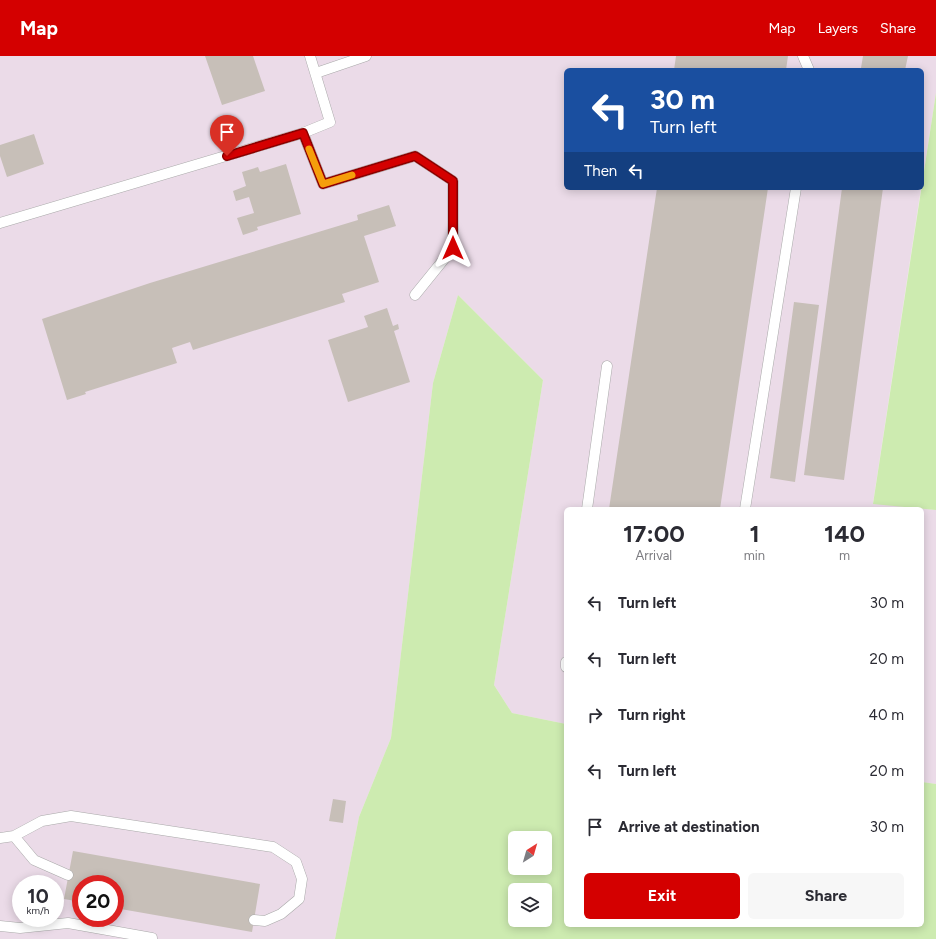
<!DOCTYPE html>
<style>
body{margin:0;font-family:Figtree,sans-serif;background:#f7f7f7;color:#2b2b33;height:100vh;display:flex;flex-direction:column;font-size:15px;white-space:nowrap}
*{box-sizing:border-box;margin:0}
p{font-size:13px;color:#7c7c81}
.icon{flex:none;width:22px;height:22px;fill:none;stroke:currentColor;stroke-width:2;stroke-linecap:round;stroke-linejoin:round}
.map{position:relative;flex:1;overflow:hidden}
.sheet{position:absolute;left:564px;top:451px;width:360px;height:420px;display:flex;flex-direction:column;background:#fff;border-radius:6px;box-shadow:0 2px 10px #0003}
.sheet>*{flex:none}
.top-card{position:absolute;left:564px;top:12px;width:360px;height:122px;border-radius:6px;box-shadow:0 2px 10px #0003;background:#1a4fa0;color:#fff;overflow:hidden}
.needle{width:26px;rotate:37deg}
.controls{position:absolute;left:508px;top:775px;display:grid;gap:8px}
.controls a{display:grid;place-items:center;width:44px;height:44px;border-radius:6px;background:#fff;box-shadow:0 2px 10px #0003;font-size:20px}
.speed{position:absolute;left:12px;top:819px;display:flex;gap:8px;font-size:20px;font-weight:700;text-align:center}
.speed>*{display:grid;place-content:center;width:52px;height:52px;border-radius:50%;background:#fff;box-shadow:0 2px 10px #0003;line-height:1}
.speed small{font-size:10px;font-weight:400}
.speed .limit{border:6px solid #d22;background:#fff;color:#111}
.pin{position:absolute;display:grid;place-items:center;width:34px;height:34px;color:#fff;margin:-41px -17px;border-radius:50% 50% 50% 0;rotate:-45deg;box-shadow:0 0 4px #0007}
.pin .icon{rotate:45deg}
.me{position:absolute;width:44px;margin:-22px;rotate:0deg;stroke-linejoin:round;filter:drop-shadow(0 0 3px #0008)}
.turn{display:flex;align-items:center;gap:14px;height:84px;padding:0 20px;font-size:18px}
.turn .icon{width:52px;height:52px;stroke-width:2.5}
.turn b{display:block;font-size:28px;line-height:34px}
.then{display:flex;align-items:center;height:38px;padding:0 20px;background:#0003;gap:8px;font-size:15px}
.eta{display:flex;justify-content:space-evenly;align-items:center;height:68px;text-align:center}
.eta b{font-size:24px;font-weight:700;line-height:28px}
.action{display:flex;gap:8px;margin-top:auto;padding:8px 20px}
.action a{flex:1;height:46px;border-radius:6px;background:#d40000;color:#fff;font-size:16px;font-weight:700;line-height:46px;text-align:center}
.action a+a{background:#f7f7f7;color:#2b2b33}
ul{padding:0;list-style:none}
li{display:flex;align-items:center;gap:12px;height:56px;padding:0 20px}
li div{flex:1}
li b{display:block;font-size:15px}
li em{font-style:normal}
header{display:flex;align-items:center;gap:24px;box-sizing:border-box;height:56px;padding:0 20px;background:#d40000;color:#fff}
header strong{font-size:19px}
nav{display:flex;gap:22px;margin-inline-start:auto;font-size:14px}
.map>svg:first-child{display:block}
.industrial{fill:#ebdbe8;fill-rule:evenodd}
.grass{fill:#cdebb0;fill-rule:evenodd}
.building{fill:#c7bfb8}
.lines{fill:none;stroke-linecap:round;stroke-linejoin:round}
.service-casing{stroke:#a9a9a9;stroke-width:11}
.service{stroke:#fff;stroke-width:10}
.route-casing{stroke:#8a0000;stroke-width:10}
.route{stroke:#d40000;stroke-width:7}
.slow{stroke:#f59e0b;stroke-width:7}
</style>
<header>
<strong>Map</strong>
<nav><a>Map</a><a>Layers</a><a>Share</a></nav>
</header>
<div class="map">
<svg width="936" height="883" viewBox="0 0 936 883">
<rect width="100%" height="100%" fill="#f2efe9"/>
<!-- industrial -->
<path class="industrial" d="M0,0H936V37L922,128V14H566V132H921L873,447L936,454V728L922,726V453H566V668L512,657L494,629L543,324L458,239L433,327L391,682L359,761L335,883H0ZM21,828H55V862H21ZM81,828H115V862H81Z"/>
<!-- grass -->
<path class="grass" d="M936,37V454L873,448Z
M458,239L543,324L494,629L512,657L566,668V869H922V726L936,728V883H335L359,761L391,682L433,327ZM515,782H545V812H515ZM515,834H545V864H515Z"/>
<!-- building -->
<path class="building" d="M205,0H253L265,35L222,49Z
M676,0H788L786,14H674Z
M863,0H908L905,14H873L861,12Z
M34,78L44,108L7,121L0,100V89Z
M286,108L301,158L257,171L258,174L243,179L237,162L254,157L249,141L236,145L233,135L246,130L242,116L258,111L260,116Z
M657,132H768L720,453H609Z
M842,132H883L844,424L804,419Z
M389,149L396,170L364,180L379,226L342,238L345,246L193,294L190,286L172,292L177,307L85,336L86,338L67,344L42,263L150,227L358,164L357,159Z
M794,246L819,249L795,426L770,422Z
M387,252L393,270L398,268L399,273L394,275L410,326L348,346L328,284L368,271L364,260Z
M333,743L346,745L343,767L329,765Z
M73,795L260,828L252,876L115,852V828H81V846L64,843Z"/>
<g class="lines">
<defs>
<path id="service" d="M803,0L809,14
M316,17L366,0
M303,77L323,128L415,100L453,125V192L415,239
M0,167L303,77L330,66L310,0
M587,453L607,310
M745,453L796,132
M566,606V611
M14,780L42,765L71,760L273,791L296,806L302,823L299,843L281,858L265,865L254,864
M0,782L14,780L34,804L68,819
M0,870L20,872L68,867L152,882V883"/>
</defs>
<!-- service casing -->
<use href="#service" class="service-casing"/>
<!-- service -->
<use href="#service" class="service"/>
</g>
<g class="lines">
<defs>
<path id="route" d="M227,100L303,77L323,128L415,100L453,125V192"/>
</defs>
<!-- route casing -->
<use href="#route" class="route-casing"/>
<!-- route -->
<use href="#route" class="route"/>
<!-- slow -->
<path class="slow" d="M309,93L323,128L352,119"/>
</g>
</svg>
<div class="controls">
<a><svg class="needle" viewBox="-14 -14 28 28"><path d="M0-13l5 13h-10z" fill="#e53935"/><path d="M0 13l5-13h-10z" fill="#7c7c81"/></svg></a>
<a><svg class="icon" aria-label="layers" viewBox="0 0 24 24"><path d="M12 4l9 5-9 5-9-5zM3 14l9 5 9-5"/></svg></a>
</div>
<div class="speed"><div>10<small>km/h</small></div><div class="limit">20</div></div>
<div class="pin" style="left:227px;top:100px;background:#d93025"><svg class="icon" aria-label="arrive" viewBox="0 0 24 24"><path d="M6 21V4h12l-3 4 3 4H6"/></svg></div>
<svg class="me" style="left:453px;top:192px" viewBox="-20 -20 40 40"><path d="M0-17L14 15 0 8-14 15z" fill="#d40000" stroke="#fff" stroke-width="4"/></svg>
<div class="top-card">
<div class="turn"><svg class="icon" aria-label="left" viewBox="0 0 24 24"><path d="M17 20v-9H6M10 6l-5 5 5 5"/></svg><div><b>30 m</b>Turn left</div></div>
<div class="then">Then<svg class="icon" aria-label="left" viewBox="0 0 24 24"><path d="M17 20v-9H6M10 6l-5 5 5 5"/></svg></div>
</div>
<section class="sheet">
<div class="eta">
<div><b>17:00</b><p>Arrival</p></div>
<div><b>1</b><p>min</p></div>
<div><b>140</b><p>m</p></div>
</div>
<ul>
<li><svg class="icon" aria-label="left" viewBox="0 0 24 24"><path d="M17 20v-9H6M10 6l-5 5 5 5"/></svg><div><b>Turn left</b></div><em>30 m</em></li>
<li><svg class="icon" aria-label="left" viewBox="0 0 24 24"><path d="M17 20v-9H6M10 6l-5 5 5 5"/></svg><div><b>Turn left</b></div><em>20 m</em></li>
<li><svg class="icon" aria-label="right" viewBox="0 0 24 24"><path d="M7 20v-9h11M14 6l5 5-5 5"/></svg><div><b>Turn right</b></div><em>40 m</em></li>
<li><svg class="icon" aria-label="left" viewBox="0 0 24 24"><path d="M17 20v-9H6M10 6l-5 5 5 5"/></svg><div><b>Turn left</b></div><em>20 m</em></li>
<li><svg class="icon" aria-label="arrive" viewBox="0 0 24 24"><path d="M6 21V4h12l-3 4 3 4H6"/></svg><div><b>Arrive at destination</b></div><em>30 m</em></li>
</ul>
<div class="action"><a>Exit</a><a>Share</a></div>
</section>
</div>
